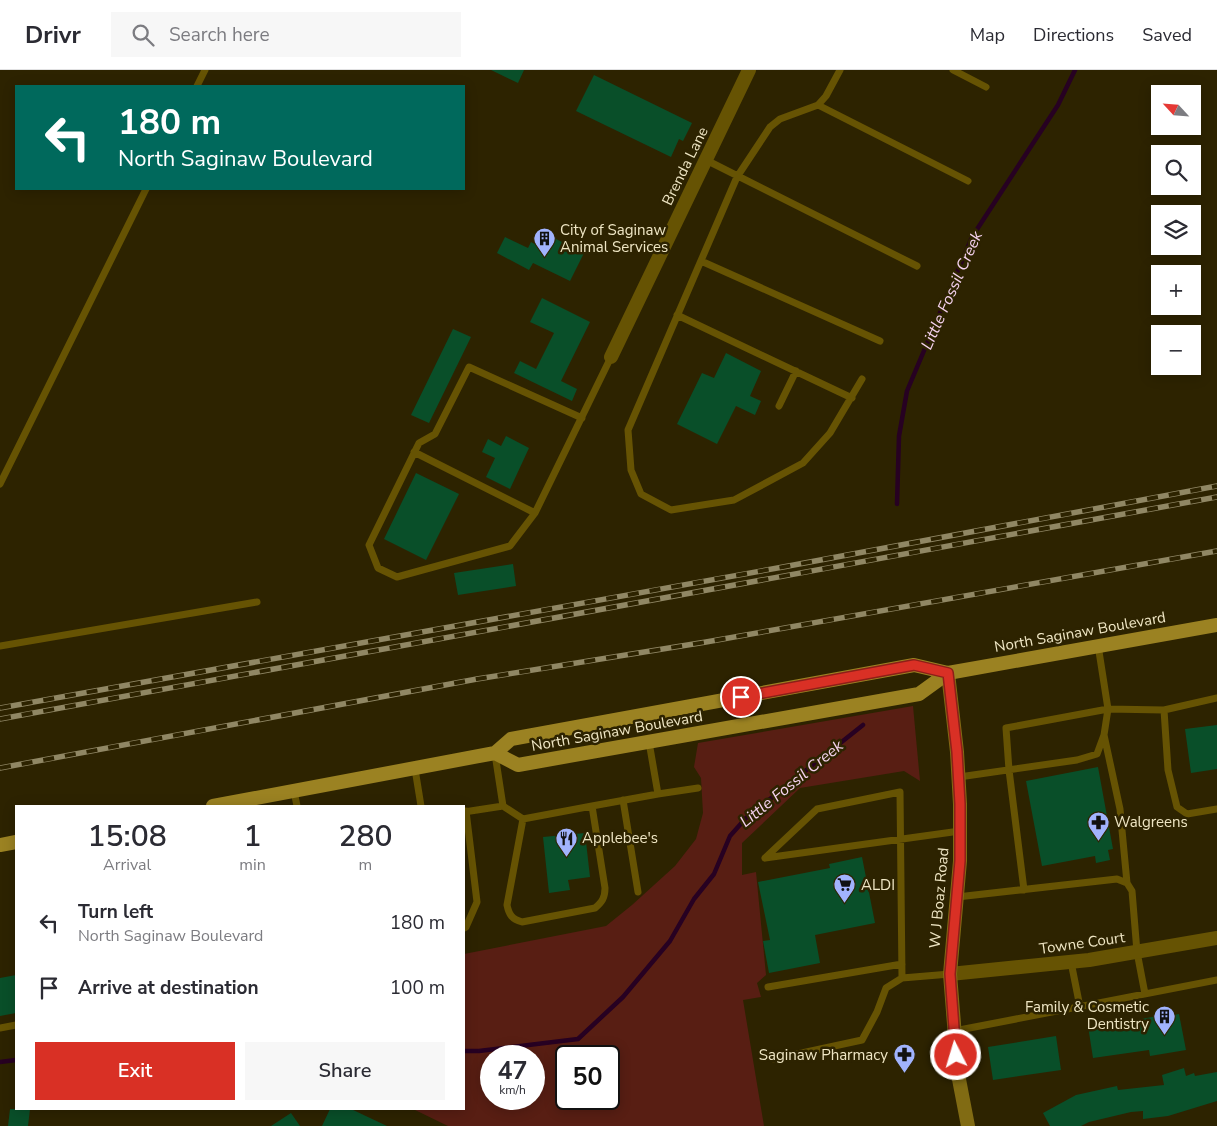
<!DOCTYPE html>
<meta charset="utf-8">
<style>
body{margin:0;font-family:"Nunito Sans",sans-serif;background:#f7f7f7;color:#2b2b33;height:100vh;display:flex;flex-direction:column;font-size:19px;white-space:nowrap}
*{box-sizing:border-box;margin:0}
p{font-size:16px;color:#7c7c81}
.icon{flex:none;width:28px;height:28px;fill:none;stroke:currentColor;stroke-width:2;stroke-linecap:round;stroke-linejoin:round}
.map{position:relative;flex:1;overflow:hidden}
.drawer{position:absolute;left:15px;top:735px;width:450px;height:305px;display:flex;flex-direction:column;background:#fff;border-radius:0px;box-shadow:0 2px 12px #0003}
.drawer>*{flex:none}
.guide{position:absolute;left:15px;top:15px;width:450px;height:105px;border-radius:0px;box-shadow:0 2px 12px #0003;background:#00695c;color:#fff;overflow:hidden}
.needle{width:32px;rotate:296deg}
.controls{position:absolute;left:1151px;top:15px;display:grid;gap:10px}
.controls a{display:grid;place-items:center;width:50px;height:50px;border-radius:0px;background:#fff;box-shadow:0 2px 12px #0003;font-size:25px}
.speed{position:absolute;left:480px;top:975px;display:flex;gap:10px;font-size:25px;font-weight:700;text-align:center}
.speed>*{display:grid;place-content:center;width:65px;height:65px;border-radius:50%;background:#fff;box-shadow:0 2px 12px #0003;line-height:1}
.speed small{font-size:12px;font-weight:400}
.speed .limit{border:2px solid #111;border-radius:8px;background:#fff;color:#111}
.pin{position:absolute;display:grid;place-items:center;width:42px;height:42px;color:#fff;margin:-21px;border:2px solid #fff;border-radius:50%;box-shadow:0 1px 5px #0007}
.me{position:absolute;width:55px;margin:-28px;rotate:355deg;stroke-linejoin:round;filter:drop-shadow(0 0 4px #0008)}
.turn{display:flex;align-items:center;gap:18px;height:105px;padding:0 20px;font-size:22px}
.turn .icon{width:65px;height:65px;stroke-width:2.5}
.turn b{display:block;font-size:35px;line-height:42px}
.eta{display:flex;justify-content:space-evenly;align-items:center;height:85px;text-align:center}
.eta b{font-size:30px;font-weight:600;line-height:35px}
.button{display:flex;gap:10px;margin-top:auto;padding:10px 20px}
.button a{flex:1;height:58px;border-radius:0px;background:#d93025;color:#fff;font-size:20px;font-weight:600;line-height:58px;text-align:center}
.button a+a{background:#f7f7f7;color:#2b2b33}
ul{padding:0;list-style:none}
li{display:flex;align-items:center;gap:15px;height:65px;padding:0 20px}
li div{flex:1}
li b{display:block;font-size:19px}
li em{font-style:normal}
header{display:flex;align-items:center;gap:30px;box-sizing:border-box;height:70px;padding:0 25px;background:#fff;border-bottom:1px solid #e1e1e2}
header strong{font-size:24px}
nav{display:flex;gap:28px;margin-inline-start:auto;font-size:18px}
.search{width:350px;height:45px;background:#f7f7f7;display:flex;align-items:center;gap:12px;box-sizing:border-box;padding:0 18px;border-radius:0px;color:#7c7c81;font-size:19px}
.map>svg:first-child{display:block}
.green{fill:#581e13;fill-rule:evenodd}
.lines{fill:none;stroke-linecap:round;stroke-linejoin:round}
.stream{stroke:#270122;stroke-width:4.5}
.building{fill:#094f29}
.service{stroke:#665303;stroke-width:7}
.minor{stroke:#665303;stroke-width:14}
.secondary{stroke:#816b13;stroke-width:14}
.primary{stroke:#9b8222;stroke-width:14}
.rail-casing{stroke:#908764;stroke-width:5.5}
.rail{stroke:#2d2300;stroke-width:4;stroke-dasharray:11;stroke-linecap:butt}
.route-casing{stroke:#8d1f18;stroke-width:12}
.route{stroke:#d93025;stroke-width:9}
.labels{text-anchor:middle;stroke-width:5;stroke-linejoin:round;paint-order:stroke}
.street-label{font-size:15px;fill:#efe6c4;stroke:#2d2300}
.poi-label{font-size:15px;fill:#efe6c4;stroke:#2d2300;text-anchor:start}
.water-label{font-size:16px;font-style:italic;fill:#f5d2ee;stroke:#2d2300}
</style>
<header>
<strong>Drivr</strong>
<div class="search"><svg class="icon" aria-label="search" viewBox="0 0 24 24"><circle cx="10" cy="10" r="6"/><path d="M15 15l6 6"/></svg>Search here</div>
<nav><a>Map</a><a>Directions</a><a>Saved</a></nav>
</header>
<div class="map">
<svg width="1217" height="1056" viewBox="0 0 1217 1056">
<rect width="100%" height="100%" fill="#2d2300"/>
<!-- green -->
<path class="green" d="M913,636L920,711L904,701L800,718L742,773V805L756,802L766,905L757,913L761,927L743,930L764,1056H448L413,1039H464V884L606,856L632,835L675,796L696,769L703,743L701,708L694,697L698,673ZM534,986V1029H491V986ZM609,986V1029H566V986Z"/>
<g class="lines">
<!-- stream -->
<path class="stream" d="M897,434L899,366L907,321L972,167L1058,35L1075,0
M464,981H479L578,969L623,927L670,871L694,829L714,804L730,766L746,748L863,655
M0,992L16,990"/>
</g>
<!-- building -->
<path class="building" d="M491,0H524L518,13Z
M594,5L692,53L683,71L679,69L671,87L576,41Z
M546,164L584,183L570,211L533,193L529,200L497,183L505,167L528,178L531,172L540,177Z
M542,228L590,252L561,311L577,319L572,331L514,303L520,291L536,299L554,263L530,252Z
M453,259L471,267L429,353L411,345Z
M726,283L761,301L750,326L761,331L755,345L736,336L717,374L677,354L702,303L714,308Z
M506,366L529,378L510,419L486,407L495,388L482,382L488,369L501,376Z
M416,403L459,424L426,490L384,469Z
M513,494L516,516L458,525L454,503Z
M1217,655V699L1191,703L1185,659Z
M1098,697L1113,779L1108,780L1110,790L1096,793L1095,786L1042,796L1026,711Z
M585,763L590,807L568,810L570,820L549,823L543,767Z
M862,787L875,853L815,865L820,893L769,903L763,871L770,870L758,812L830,798L829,794Z
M16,905V943L0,946V908Z
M1168,944V946L1179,944L1186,980L1150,986L1149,980L1093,988L1088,956L1136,950Z
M1056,966L1061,1000L993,1010L988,977Z
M1184,998L1186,1006L1194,1003L1195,1006L1217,1002V1031L1168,1046L1143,1049V1041L1131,1042L1089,1052L1081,1056H1050L1043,1043L1076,1025L1117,1016L1118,1020L1164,1015L1162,1005Z
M10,1039H30L28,1056H8Z
M330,1039H351L387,1056H322Z
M291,1043L300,1056H271Z"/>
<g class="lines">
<!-- service -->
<path class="service" d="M840,0L826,26L818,35L780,49L770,57L737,107L628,360L631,400L641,424L671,440L734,430L803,393L830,363L862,309
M953,0L986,17
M197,16L205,0
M818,35L968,111
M706,90L917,196
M701,191L880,271
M677,245L852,328
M779,336L796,301
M582,348L469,297L435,364L419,373L369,475L378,498L397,507L510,476L535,443L611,287
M414,382L535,443
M0,414L146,119
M0,576L257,532
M1164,640L1168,700L1177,737L1187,744L1217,739
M1104,665L1120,739L1127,813
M415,699L421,736
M959,707L1077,690L1097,684L1104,665L1108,639L1098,575
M294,721L297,736
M658,724L698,718
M623,730L638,822
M503,736L523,749L507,835C509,845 512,849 522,852L595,838C602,832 605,828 605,818L592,736L658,724L649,672
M464,742L503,736L495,684
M523,749L592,736
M765,788L817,739L900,722L902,908L950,904
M765,788L960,761
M1024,820L1009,700L1006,658L1108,639L1164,640L1217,628
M957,827L1117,809L1127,813L1132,821L1137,882L1145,924
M464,858L466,857L477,832L466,741
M1071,892L1080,937
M768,917L902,894
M0,958L16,955
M954,961L1217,910
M774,989L862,970L877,942L886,918L902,908"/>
<!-- minor -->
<path class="minor" d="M611,287L749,0
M950,904L1089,890L1217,868"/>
<!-- secondary -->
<path class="secondary" d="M948,603L957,682L960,734V791L950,904L958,1004L968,1056"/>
<!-- primary -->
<path class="primary" d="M495,683L518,695L919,624L948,603
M213,736L495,683L511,669L914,595L948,603L1217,555
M0,775L16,772"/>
<defs>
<path id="rail" d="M0,638L783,497L1217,416
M0,649L1217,427
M0,698L477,609L706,572L1217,481"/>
</defs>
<!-- rail casing -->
<use href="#rail" class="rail-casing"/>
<!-- rail -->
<use href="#rail" class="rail"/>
</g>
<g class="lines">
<defs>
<path id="route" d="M741,627L914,595L948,603L957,682L960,734V791L950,904L956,985"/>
</defs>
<!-- route casing -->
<use href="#route" class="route-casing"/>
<!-- route -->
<use href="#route" class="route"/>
</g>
<!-- icons -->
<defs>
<symbol id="building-pin" viewBox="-11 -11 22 30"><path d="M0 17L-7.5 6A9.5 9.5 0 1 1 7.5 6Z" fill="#a1b3fd" stroke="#2d2300"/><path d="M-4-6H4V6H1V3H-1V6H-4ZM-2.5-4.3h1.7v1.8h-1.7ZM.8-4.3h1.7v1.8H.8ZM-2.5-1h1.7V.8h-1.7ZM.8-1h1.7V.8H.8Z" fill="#111"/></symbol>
<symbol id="pharmacy-pin" viewBox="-11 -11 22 30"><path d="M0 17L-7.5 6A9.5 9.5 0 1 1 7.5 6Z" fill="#a1b3fd" stroke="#2d2300"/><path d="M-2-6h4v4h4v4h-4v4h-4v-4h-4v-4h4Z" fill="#111"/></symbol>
<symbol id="restaurant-pin" viewBox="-11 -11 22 30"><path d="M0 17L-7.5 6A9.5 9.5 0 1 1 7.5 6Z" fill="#a1b3fd" stroke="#2d2300"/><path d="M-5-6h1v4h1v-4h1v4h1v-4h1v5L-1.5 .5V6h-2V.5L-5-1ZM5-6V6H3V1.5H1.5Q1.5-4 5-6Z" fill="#111"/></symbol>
<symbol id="supermarket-pin" viewBox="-11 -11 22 30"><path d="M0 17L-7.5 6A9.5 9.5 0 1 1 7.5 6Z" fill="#a1b3fd" stroke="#2d2300"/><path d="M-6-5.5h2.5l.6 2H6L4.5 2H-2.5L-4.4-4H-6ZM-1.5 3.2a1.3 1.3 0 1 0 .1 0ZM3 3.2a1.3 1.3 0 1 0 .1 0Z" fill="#111"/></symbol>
</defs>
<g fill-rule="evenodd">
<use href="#building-pin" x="532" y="156" width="25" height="34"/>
<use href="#pharmacy-pin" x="1086" y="740" width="25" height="34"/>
<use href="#restaurant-pin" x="554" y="756" width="25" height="34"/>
<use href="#supermarket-pin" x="832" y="802" width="25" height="34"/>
<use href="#building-pin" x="1152" y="934" width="25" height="34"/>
<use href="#pharmacy-pin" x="892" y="972" width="25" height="34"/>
</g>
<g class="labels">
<!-- street labels -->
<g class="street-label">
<text transform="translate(685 96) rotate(-64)" y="5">Brenda Lane</text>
<text transform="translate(1080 562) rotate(-10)" y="5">North Saginaw Boulevard</text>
<text transform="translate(617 661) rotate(-10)" y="5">North Saginaw Boulevard</text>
<text transform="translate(939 828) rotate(-85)" y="5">W J Boaz Road</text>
<text transform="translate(1082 873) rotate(-8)" y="5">Towne Court</text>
</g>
<!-- poi labels -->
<g class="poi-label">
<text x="560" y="165">City of Saginaw<tspan x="560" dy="17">Animal Services</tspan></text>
<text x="1114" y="757">Walgreens</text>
<text x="582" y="773">Applebee's</text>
<text x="861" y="820">ALDI</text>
<text x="1149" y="942" text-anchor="end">Family &amp; Cosmetic<tspan x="1149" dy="17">Dentistry</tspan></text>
<text x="888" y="990" text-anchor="end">Saginaw Pharmacy</text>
</g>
<!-- water labels -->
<g class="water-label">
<text transform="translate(951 220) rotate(-66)" y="6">Little Fossil Creek</text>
<text transform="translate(791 713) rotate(-39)" y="6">Little Fossil Creek</text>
</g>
</g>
</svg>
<div class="controls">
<a><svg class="needle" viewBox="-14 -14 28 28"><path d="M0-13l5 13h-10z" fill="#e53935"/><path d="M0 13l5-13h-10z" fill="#7c7c81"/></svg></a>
<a><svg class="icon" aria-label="search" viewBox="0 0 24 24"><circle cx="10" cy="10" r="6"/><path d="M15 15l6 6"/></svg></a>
<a><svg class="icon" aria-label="layers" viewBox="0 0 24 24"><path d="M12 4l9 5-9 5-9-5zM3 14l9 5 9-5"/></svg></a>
<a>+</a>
<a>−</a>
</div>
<div class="speed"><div>47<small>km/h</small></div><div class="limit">50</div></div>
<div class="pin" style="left:741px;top:627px;background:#d93025"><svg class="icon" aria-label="arrive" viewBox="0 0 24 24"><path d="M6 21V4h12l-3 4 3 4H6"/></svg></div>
<svg class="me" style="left:956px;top:985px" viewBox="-20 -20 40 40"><circle r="17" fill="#d93025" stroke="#fff" stroke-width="3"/><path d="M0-11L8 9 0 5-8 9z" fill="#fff"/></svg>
<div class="guide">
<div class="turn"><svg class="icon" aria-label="left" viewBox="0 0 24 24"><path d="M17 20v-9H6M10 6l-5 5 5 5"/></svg><div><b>180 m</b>North Saginaw Boulevard</div></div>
</div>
<section class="drawer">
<div class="eta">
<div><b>15:08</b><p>Arrival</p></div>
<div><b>1</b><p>min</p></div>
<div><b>280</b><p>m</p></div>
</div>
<ul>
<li><svg class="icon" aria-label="left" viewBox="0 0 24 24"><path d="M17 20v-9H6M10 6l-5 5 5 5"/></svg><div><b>Turn left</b><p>North Saginaw Boulevard</p></div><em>180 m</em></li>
<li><svg class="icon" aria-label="arrive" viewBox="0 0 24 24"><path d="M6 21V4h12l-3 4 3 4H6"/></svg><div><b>Arrive at destination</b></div><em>100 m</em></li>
</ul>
<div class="button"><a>Exit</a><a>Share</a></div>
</section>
</div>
